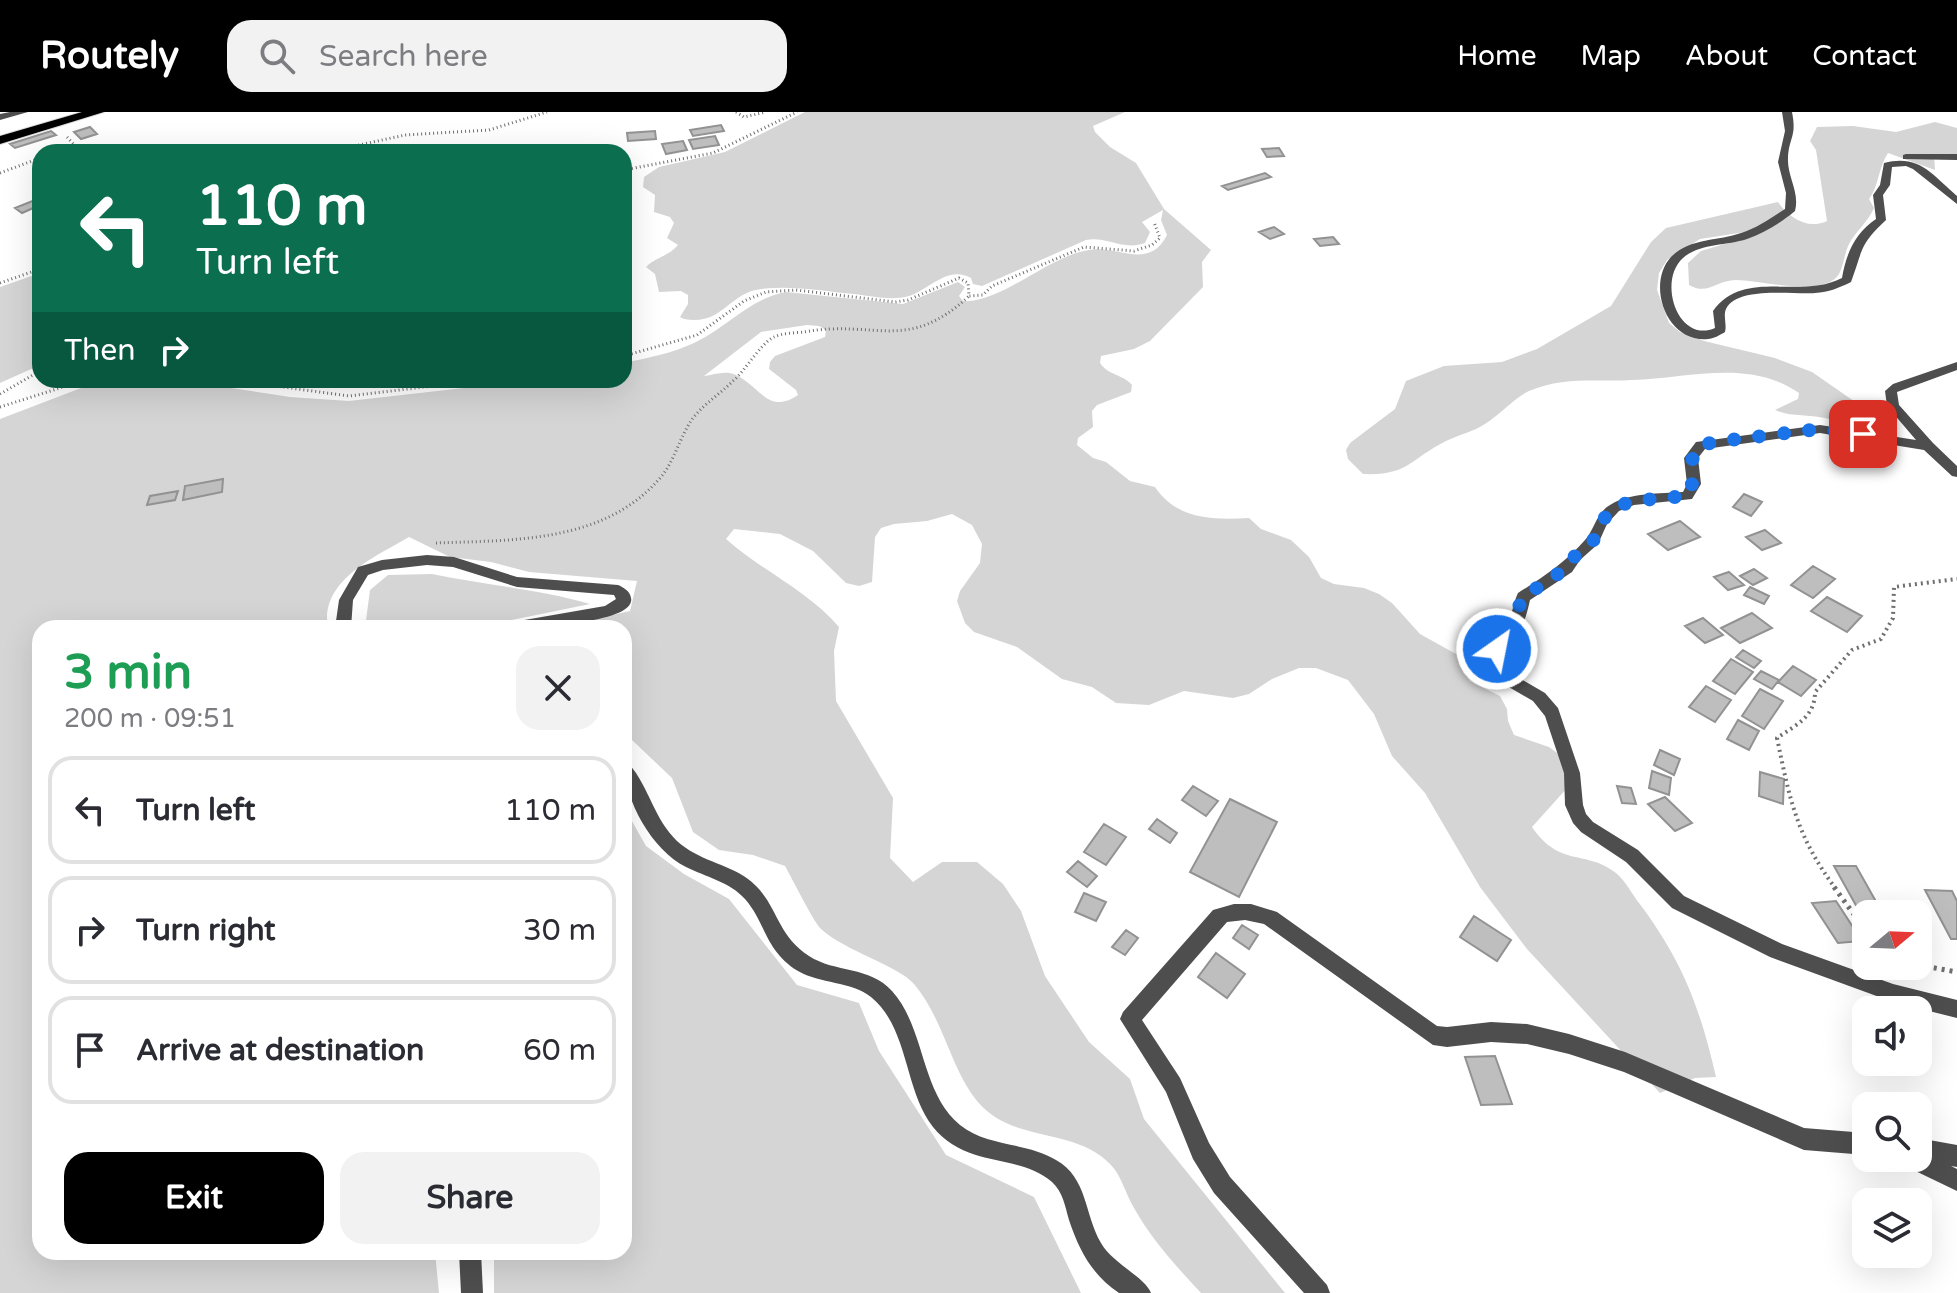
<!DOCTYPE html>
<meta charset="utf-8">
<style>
body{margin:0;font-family:"Varela Round",sans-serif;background:#f2f2f3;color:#2b2b33;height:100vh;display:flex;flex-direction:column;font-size:30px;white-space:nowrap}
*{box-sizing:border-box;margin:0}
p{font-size:26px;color:#7c7c81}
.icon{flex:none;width:44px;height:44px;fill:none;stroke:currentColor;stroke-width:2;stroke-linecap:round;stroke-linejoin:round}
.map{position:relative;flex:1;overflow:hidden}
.details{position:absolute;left:32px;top:508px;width:600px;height:640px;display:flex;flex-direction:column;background:#fff;border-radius:24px;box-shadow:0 8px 32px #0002}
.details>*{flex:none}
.hud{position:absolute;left:32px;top:32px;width:600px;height:244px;border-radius:24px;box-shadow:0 8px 32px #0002;background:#0b6e4f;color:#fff;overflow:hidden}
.needle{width:52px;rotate:71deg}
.controls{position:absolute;left:1852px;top:788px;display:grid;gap:16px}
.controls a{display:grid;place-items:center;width:80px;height:80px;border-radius:16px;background:#fff;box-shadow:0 8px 32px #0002;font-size:40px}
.pin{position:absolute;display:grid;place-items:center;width:68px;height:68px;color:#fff;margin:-34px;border-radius:16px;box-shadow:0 4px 12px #0006}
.me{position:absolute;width:88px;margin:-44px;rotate:33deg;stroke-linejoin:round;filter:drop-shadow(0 0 6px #0008)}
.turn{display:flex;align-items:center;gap:28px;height:168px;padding:0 32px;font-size:36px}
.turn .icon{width:104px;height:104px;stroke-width:2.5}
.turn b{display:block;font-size:56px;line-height:68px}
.then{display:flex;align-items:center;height:76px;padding:0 32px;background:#0003;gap:16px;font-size:30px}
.round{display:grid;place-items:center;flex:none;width:84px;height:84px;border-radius:24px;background:#f2f2f3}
.overview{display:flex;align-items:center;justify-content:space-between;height:136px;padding:0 32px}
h1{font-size:48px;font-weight:700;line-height:60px;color:#1e9e55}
.button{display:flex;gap:16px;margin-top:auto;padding:16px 32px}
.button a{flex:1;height:92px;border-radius:24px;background:#000;color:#fff;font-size:32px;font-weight:700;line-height:92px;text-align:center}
.button a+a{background:#f2f2f3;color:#2b2b33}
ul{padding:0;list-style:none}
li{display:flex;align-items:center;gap:24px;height:108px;margin:0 16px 12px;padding:0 16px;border:4px solid #e1e1e2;border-radius:24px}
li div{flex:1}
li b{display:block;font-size:30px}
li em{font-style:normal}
header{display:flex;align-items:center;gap:48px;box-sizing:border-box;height:112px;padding:0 40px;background:#000;color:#fff}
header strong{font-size:38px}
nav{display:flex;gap:44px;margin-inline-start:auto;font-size:28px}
.search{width:560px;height:72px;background:#f2f2f3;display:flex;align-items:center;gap:20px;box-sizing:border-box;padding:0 28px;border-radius:24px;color:#7c7c81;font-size:30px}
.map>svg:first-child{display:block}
.green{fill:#d5d5d5;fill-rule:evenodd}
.building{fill:#bebebe;stroke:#929292;stroke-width:2}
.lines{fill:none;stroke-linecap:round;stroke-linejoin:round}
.highway-casing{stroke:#dbdbdb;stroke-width:2}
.path-far2{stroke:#707070;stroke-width:3;stroke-dasharray:1 3;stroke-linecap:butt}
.path-far1{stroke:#707070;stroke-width:4;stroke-dasharray:2 4;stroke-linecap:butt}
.path{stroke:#707070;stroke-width:5;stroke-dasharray:3 5;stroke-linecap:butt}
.street{fill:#4e4e4e;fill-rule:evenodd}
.highway{fill:#000;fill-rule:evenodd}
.route{stroke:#1a73e8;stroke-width:14;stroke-dasharray:0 25.2}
</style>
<header>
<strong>Routely</strong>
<div class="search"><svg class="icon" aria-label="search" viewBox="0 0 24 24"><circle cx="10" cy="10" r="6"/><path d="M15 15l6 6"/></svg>Search here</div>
<nav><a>Home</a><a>Map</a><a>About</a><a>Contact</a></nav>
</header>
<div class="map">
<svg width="1957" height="1181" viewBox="0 0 1957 1181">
<rect width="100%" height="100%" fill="#fff"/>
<!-- green -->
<path class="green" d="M805,0H1125L1093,14L1095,20L1110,35L1136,51L1164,97L1211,138L1202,150L1203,175L1150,229L1134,237L1101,244L1100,251C1109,264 1123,262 1132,273L1131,280L1097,293L1092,299L1093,315L1078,326L1077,333L1093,346L1106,350L1130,369L1155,375C1177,408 1214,408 1249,406L1261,417L1291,428L1309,445L1321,466L1334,472L1364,476L1379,482L1392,491L1420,522L1456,542L1470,569L1500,584L1507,597L1508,609L1514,623L1549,635L1564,646L1568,675L1532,715C1560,756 1585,737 1616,761C1625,768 1632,782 1639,791C1682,848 1700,895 1716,965L1695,966L1660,981L1527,837L1480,775L1425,681L1392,644L1374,602L1348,568L1316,556H1299L1272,567L1249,582L1233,586L1184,579L1149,593L1116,591L1092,575L1062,567L1017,535L974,520L965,511L957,489L960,479L980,451L982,432L972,413L952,402L927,409L894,412L881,416L875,425L872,470L859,474L846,471L813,439L780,422L734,417L726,427C762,459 807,478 839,515L834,539L836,589L893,686L890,746L913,770L942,750H977L1003,772L1021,799L1045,864L1089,930L1130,967L1144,1007L1285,1181H1201C1176,1154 1152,1128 1134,1096C1126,1083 1121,1063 1111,1053C1080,1020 1031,1028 995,1005C953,978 949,913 914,872C899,854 845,839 821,817C813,809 793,768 785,754L753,743L719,738L693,720L672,666L632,628L624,625V516H552L630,499L637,469L529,460L491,450L450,445L409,425C375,445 319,469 328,516H40V1140H435L439,1181H0V307L89,273L147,268L192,270L290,285L349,289L534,268H624V251C647,246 674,241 696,230C729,214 749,187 786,180L903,192L958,170L965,175L959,184L963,189C1000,192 1050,143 1089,138C1117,133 1149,159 1167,123L1161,108L1163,98L1142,110L1150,120L1145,131C1123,139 1107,124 1086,128L982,174L973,172L971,166C948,153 930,177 909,184C892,189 871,184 854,182C823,179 792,173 761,177C728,181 723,214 684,207L680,205L688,192V183L681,179L659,180L655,162L646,155C656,145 669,144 678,133L667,126L674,111L670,105L654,100L655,83L643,75L644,65L659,55L725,40ZM807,213L819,214L826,218L825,225L775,244L770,250L769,257L796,278L798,283C768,303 761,275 736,263C725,258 714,263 704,264L761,220Z
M1935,10L1957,16V42H1934L1935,58L1888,41C1878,56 1879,74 1869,87L1874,96C1868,110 1856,119 1849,132C1844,142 1844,153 1839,162C1825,186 1759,168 1736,168C1716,168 1708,184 1689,173L1688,151L1701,139L1751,124L1745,120L1700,127L1667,148L1659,161L1657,178L1669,211L1680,220L1704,229L1775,246L1812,260L1887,312L1892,319C1867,323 1849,312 1825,306C1808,302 1792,305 1775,298L1798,287L1799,281C1748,246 1687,267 1632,268C1596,270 1563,264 1529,279C1513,287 1500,303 1485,312C1473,320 1458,323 1446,329C1410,347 1408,364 1363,362L1348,347L1346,338L1350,331L1395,297L1406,269L1444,254L1502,250L1537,237L1611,194L1651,130L1666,116L1778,90C1789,106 1808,118 1827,109L1816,38L1810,29L1817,15L1853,14L1896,20Z
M40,161V253L0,271V175Z
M432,462C484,473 539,477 590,492L473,516H365L370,478L388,463Z
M624,695L646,734L684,762L729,787L797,873L859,891L879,939L946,1043L1034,1085L1081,1181H494V1140H624Z"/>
<!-- building -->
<path class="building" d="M721,13L724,19L693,24L690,18Z
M90,15L97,22L81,27L74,20Z
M51,19L56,23L15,36L10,32Z
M655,19L656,27L628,29L627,21Z
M715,24L719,33L693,37L689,28Z
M683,29L687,38L666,42L662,32Z
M1279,36L1284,44L1267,45L1262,37Z
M1265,61L1271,65L1228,78L1222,74Z
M40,86V93L22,101L15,96Z
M1274,115L1284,122L1270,127L1259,120Z
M1333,125L1339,132L1320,134L1314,127Z
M223,367L222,380L183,388L185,374Z
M178,379L175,388L147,393L150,384Z
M1744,382L1762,390L1751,404L1733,395Z
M1680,409L1700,425L1668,438L1648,422Z
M1765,418L1781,431L1762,438L1746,425Z
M1813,454L1835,467L1813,486L1791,473Z
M1754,457L1767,466L1753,473L1740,464Z
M1729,460L1744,473L1728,478L1714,465Z
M1750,475L1769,484L1764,492L1744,483Z
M1827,485L1862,504L1847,520L1811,499Z
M1752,501L1772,516L1740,531L1721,516Z
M1703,506L1723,523L1705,531L1685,514Z
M1743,538L1761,549L1754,556L1736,545Z
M1731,547L1753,560L1735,582L1713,569Z
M1793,554L1816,568L1801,584L1778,570Z
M1761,559L1779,568L1772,577L1754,567Z
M1706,574L1731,588L1715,610L1689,595Z
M1760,577L1783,589L1764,617L1742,604Z
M1738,608L1759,619L1749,638L1727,627Z
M1660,638L1680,647L1674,663L1654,653Z
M1652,659L1671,666L1669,683L1649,676Z
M1760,660L1784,667L1783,692L1759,684Z
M1193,674L1218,689L1206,704L1182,688Z
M1617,674L1631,676L1636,692L1622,691Z
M1665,685L1692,711L1675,719L1648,692Z
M1230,687L1277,710L1239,785L1190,760Z
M1157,707L1177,721L1170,731L1149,717Z
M1104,712L1126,725L1106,753L1084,740Z
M1078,749L1097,764L1087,775L1067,760Z
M1834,754H1856L1883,802H1866V806H1863Z
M1925,778L1952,779L1957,789V827H1951Z
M1084,781L1106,790L1096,809L1075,800Z
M1836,789L1862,829L1838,831L1812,791Z
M1474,804L1511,828L1497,849L1460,825Z
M1242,813L1258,823L1249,837L1233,826Z
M1126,818L1138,826L1125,843L1112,835Z
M1216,841L1245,862L1227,886L1198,865Z
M1495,944L1512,992L1481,993L1465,945Z"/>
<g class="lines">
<defs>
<path id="highway" d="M82,0H104L0,32V24Z"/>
</defs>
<!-- highway casing -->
<use href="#highway" class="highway-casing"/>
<!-- path-far2 -->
<path class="path-far2" d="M736,0L744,5L766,0
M57,40L76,35L66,24
M327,40L405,23L489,18L547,0
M624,58L713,41L797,0
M0,61L40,46
M0,171L40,157
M624,244L697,223L744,189L766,180L796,178L895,190L908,188L959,166L968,171L969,184L983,183L992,174L1084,135L1134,139L1152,133L1160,126L1154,110
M232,268L349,284L483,268
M0,282L40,259
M0,295L85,268
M436,431C515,428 605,431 661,365C675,348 680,324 693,306C705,291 720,282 733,269C745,259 761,231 774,225C782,221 795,221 804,220C875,207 907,242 969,184"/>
<!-- path-far1 -->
<path class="path-far1" d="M1836,777C1797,725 1790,689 1777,626C1796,613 1815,605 1815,580L1852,538L1881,527L1893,506L1894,475L1957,467"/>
<!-- path -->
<path class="path" d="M1834,775L1866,819
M1918,853L1957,860"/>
<!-- street -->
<path class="street" d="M10,0H28L0,8V2Z
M1782,0H1792C1797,25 1789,25 1788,46C1787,65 1800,80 1795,99C1782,110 1764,121 1747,127C1726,134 1700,131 1683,146C1657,169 1678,232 1715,216L1713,199C1744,156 1800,188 1842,166C1846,142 1855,121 1876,107L1873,83L1880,73L1884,51C1920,42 1932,63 1957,84V92L1913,57L1906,54L1892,55L1890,73L1883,83L1886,108C1859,133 1863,138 1851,170C1839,176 1829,180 1815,181C1794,183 1737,174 1726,197C1723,203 1727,213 1725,220C1720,223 1713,227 1708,227C1666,231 1646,172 1671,145C1689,126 1719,129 1741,121C1757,116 1771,106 1785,97L1786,81L1778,50L1785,19Z
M1906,42H1957V48L1903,47V43Z
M1957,250V258L1897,280L1899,293L1933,331L1957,354V365L1952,364L1924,338L1820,321L1705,337L1698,346L1701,372L1692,387L1634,393L1619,399L1607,412L1598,432L1580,448L1572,460L1530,488C1524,517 1516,526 1499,547L1507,559L1545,581L1558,596L1580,661L1583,693L1586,702L1593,710L1638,738L1684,784L1782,832L1893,872L1957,888V906L1893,890L1770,845L1672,796L1626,750L1581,720L1573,711L1565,693L1564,661L1545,604L1533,589L1495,567L1483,548C1486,536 1492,537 1499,529C1511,516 1511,496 1518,481C1543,465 1566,450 1585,428C1595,417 1596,401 1610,393C1630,380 1660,382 1683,380L1687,372L1684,346L1696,330L1820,313L1916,328L1887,294L1885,279L1893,272Z
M427,443L454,445L517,465L618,473C623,475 630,479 631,486C637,512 523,516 505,516L513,510L605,494L616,487L614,483L517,475L453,455L427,453L383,458L368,463L353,488L351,516H335L339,488L358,455L382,448Z
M624,651L630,653L636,661C653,687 659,718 686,736C707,751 736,754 755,773C778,795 777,823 809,844C835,861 870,854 892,879C926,917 920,980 960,1013C987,1035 1027,1030 1056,1048C1088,1066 1084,1102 1101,1131C1113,1152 1145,1165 1151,1181H1119C1092,1163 1079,1138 1069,1108C1065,1094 1063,1080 1052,1070C1019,1041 967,1057 933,1015C904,978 909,916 871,885C851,869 820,872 798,859C765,839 766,811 745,787C730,770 706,765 686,755C652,738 624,688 624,651Z
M1234,792H1251L1277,800L1437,914L1447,915L1491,910L1527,912L1569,922L1625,940L1804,1016L1866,1021V1043L1804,1038L1624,960L1569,942L1527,932L1491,930L1447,935L1433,933L1264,812L1245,808L1227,810L1142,908L1180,966L1209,1031L1230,1065L1327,1173L1330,1181H1304L1214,1081L1193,1047L1166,980L1120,907L1123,900L1213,798Z
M1918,1026L1957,1033V1055L1951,1054L1957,1057V1079L1905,1054L1902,1046H1918Z
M459,1140H481L483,1181H461Z"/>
<!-- highway -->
<use href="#highway" class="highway"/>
</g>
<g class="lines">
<!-- route -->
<path class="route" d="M1497,537C1516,526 1514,502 1523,485L1567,456L1575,444L1593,429L1601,410L1614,396L1632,389L1687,384C1699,368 1685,352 1698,335L1713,330L1820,317L1863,322"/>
</g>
</svg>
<div class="controls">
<a><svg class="needle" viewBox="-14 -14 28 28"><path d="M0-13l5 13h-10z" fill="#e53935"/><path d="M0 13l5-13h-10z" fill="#7c7c81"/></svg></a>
<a><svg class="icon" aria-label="sound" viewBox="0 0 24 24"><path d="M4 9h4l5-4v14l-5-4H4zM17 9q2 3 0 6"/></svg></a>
<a><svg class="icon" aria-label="search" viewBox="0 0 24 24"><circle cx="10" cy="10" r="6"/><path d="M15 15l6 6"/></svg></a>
<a><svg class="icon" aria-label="layers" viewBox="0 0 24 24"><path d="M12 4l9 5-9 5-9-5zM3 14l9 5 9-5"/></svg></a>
</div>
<div class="pin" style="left:1863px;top:322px;background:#d93025"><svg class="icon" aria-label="arrive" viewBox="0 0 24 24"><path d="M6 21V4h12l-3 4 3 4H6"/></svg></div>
<svg class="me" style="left:1497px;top:537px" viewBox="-20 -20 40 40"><circle r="17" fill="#1a73e8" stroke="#fff" stroke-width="3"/><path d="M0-11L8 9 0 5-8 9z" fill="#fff"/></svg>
<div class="hud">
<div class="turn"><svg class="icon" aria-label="left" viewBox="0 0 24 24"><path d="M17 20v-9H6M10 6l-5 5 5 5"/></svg><div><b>110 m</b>Turn left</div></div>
<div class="then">Then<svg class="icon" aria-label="right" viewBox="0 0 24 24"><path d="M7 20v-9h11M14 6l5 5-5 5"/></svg></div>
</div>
<section class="details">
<div class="overview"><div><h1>3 min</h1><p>200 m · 09:51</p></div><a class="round"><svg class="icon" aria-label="close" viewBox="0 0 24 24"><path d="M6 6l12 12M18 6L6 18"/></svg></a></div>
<ul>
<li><svg class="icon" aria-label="left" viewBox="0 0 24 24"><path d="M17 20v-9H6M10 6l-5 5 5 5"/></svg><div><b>Turn left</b></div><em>110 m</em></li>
<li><svg class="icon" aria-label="right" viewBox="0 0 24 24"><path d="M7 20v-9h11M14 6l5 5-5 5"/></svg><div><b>Turn right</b></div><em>30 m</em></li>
<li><svg class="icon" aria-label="arrive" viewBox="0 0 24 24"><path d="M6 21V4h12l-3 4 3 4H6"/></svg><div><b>Arrive at destination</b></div><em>60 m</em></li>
</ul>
<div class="button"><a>Exit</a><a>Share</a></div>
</section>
</div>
